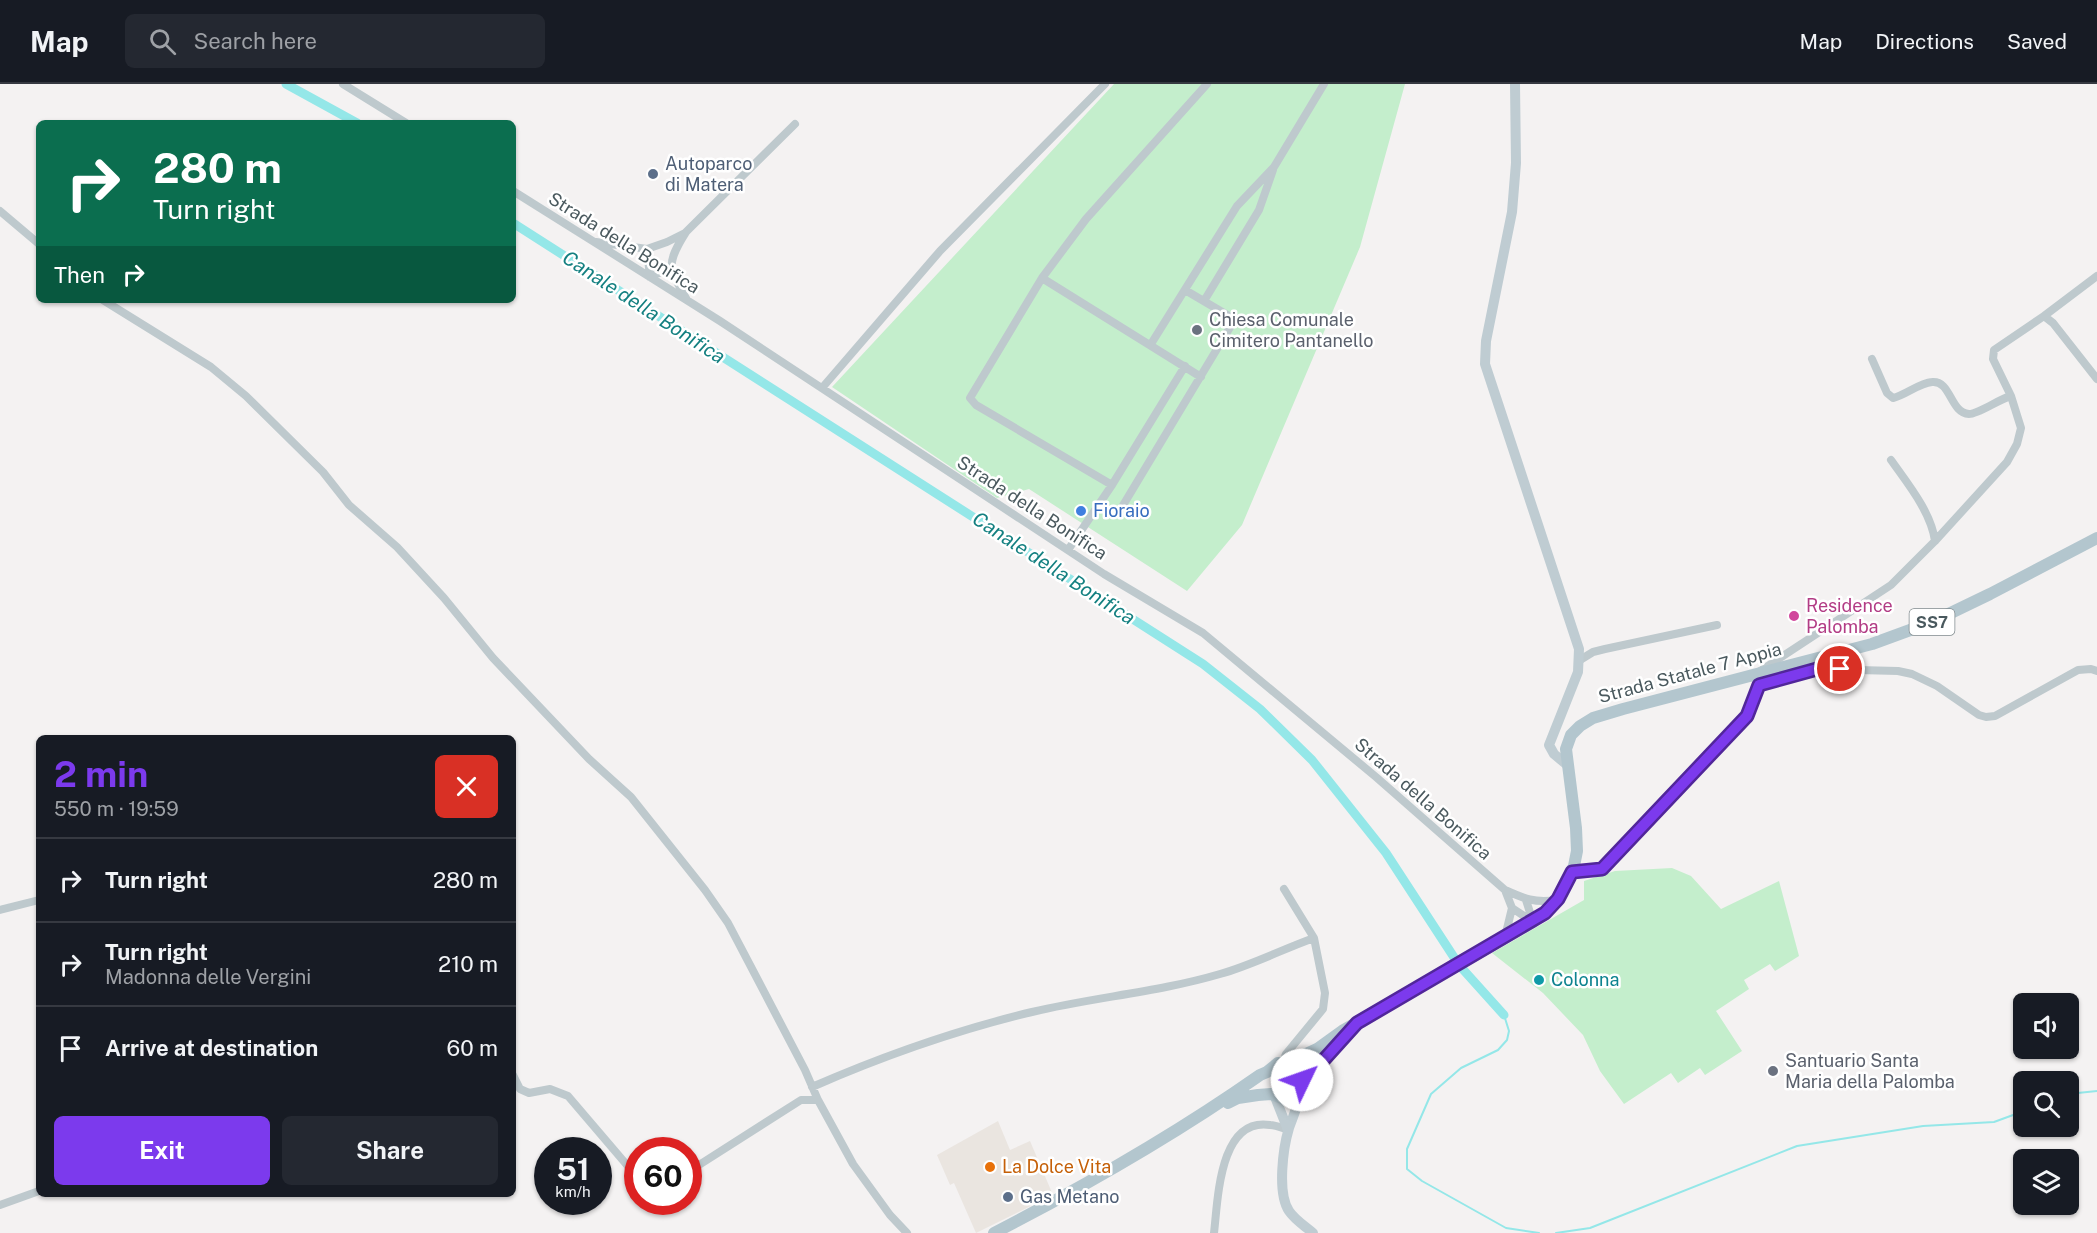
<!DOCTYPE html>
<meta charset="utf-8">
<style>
body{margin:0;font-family:"Public Sans",sans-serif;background:#242831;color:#f1f3f6;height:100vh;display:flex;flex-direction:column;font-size:22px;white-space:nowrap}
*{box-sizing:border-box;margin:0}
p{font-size:20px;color:#9ea1a6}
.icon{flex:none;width:33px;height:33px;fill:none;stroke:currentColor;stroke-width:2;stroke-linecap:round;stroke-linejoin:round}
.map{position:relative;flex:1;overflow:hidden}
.details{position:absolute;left:36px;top:651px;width:480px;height:462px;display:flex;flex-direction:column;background:#171b24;border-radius:9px;box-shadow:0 2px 4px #0004}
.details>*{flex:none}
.guide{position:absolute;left:36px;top:36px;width:480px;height:183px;border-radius:9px;box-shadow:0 2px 4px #0004;background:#0b6e4f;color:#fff;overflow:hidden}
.tools{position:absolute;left:2013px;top:909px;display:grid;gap:12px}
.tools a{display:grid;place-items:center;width:66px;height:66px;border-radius:9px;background:#171b24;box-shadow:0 2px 4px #0004;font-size:30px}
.speed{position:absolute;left:534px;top:1053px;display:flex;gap:12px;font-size:30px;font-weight:700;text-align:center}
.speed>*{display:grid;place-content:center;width:78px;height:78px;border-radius:50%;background:#171b24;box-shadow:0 2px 4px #0004;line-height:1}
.speed small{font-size:15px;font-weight:400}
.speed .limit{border:9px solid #d22;background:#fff;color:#111}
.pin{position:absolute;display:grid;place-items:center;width:51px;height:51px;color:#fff;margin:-26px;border:3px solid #fff;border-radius:50%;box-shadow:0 2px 6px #0007}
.me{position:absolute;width:66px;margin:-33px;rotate:48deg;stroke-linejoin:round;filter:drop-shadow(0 0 4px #0008)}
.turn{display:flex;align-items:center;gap:21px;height:126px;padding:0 18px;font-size:27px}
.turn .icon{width:78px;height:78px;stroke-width:2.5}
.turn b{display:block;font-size:42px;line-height:51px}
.then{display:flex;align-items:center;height:57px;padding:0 18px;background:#0003;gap:12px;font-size:22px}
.round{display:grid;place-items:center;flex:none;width:63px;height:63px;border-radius:9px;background:#242831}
.summary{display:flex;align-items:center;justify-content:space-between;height:102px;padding:0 18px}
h1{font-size:36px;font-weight:700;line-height:45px;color:#7c3aed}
.primary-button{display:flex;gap:12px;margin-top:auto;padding:12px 18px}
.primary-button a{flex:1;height:69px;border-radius:9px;background:#7c3aed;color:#fff;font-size:24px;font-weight:700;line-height:69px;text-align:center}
.primary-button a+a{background:#242831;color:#f1f3f6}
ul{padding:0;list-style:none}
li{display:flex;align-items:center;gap:18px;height:84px;padding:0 18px;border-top:2px solid #363941}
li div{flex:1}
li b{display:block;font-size:22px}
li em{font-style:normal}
header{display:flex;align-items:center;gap:36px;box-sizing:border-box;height:84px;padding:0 30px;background:#171b24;border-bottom:2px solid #363941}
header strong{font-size:28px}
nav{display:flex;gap:33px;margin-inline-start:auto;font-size:21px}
.search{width:420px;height:54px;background:#242831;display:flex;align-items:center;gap:15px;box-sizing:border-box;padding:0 21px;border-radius:9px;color:#9ea1a6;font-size:22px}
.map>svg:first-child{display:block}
.commercial{fill:#eae5e0}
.green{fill:#c4eecc}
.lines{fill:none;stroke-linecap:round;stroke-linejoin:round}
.stream{stroke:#94e7e8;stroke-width:2}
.canal{stroke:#94e7e8;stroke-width:9}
.street{stroke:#bec9cd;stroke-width:8}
.secondary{stroke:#bfccd2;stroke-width:10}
.primary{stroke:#b3c6ce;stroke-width:12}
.route-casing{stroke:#51269a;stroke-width:15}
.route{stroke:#7c3aed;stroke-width:10}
.service-dot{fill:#5c6f8a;stroke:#fff;stroke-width:2}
.worship-dot{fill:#6b7280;stroke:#fff;stroke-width:2}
.shop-dot{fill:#3f7fe0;stroke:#fff;stroke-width:2}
.hotel-dot{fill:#d1479c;stroke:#fff;stroke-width:2}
.culture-dot{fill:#0f9aa8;stroke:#fff;stroke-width:2}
.food-dot{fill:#e8710a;stroke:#fff;stroke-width:2}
.labels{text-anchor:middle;stroke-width:5;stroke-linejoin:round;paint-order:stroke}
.shield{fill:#fff;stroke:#808b8e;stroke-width:1.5}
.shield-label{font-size:16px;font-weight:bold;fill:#4a595e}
.service-label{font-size:18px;fill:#4e5e75;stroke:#fff;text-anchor:start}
.street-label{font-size:18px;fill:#4a595e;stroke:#fff}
.worship-label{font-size:18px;fill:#5b616d;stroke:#fff;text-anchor:start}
.shop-label{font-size:18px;fill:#366cbe;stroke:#fff;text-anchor:start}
.hotel-label{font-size:18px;fill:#b23c85;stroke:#fff;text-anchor:start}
.culture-label{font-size:18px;fill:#0d838f;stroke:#fff;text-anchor:start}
.food-label{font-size:18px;fill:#c56008;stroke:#fff;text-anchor:start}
.water-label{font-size:20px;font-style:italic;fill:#148081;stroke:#fff}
</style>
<header>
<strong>Map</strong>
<div class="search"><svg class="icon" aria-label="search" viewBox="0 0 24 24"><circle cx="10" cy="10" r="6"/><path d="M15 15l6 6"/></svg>Search here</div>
<nav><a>Map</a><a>Directions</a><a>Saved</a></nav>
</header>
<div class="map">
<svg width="2097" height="1149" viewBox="0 0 2097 1149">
<rect width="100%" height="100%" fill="#f4f2f2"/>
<!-- commercial -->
<path class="commercial" d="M998,1037L1010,1066L1030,1057L1053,1111L976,1149L954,1099L950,1101L937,1071Z"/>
<!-- green -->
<path class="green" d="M1114,0H1405L1360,163L1242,441L1187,507L1029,405L997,414L832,303Z
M1672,784L1691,792L1721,825L1779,797L1799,872L1775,887L1770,880L1744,896L1749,905L1716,927L1742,967L1705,991L1700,984L1678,999L1671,989L1624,1020L1600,987L1583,951L1543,909L1492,869L1584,816V797L1615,787Z"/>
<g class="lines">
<!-- stream -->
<path class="stream" d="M1504,931L1509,947L1507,956L1498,966L1461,984L1431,1010L1407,1065V1085L1422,1097L1506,1144L1539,1149
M2068,1010L2097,1007
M1556,1149L1590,1144L1797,1062L1923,1042L1994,1038L2024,1027"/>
<!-- canal -->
<path class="canal" d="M286,0L357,39
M513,139L1203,580L1260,625L1312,676L1386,769L1459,881L1504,931"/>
<!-- street -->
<path class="street" d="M343,0L406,39
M513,107L720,237L1104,490L1203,549L1376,693L1505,806C1525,815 1534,819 1557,816
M0,127L39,160
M596,158L647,165L667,158L685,149
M647,165L650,193L672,183
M1042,194L1201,293
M103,216L211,283L246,312L323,388L349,421L397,463L444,514L493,574L589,675L631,713L705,806L728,839L805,986L818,1016
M687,216C669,184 665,181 686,148L795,40
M1204,217L1259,126L1273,86
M2044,232L2053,239L2097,295
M1151,260L1237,122L1274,83L1324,0
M1872,275L1887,309L1893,314C1906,311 1919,299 1932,298C1951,296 1950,329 1969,330C1979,330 1999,315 2011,312
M822,304L940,167L1105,0
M1891,376C1908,400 1931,428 1935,457
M1112,401L976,321L970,314L1042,194L1086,135L1207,0
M1122,423L1232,240V236L1229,232L1185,206
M1068,466L1112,401L1185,282
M1580,576L1593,568L1605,565L1717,541
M1759,601L1817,585L1898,587L1912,590L1937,602L1979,631L1986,633L1995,632L2078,586L2091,585L2097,587
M1572,788L1602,785L1747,632C1754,615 1762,609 1754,591L1891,501L1935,457L2007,378L2017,360L2021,344L2011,312L1993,275L1994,266L2044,232L2097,192
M1505,806L1512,824L1533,838
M1526,816L1533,838
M0,826L39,816
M1505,853L1512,824
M1283,978L1286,970L1323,925L1325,909L1314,854L1284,805
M513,991L520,1005L529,1009L550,1005L568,1012L638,1094
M812,1003C883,972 957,946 1032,928C1095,913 1159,908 1220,890C1252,881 1283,865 1314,854
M688,1088L801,1016H818L853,1080L890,1131L907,1149
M0,1121L39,1107
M1214,1149C1218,1116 1219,1033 1270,1041C1276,1041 1282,1044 1288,1046"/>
<!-- secondary -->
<path class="secondary" d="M1515,0L1516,79L1512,128L1486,257L1485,280L1579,565L1578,588L1549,661L1554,670L1566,680
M1297,1009C1299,1022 1293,1032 1289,1044C1283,1064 1277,1109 1289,1127C1295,1136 1305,1142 1313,1149
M1275,1013L1288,1046"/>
<!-- primary -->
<path class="primary" d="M1228,1019L1238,1014L1258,1011L1271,1010L1285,1015L1294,1012L1324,973L1349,949
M994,1149C1085,1102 1176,1050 1260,991L1267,988L1278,979H1287L1317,965L1342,947L1533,838L1558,815L1574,782L1577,767L1576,744L1566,665L1571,651L1580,642L1593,634L1623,625L1872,560L1932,538L1990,510L2097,454"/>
</g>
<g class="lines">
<defs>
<path id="route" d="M1302,996V1000L1357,939L1545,829L1558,815L1572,788L1602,785L1747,632L1759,601L1817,585H1840"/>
</defs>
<!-- route casing -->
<use href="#route" class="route-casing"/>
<!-- route -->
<use href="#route" class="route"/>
</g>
<!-- markers -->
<g class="service-dot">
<circle cx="653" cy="90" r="6"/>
<circle cx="1008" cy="1113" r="6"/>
</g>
<g class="worship-dot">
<circle cx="1197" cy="246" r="6"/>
<circle cx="1773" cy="987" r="6"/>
</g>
<circle class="shop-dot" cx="1081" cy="427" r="6"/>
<circle class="hotel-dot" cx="1794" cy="532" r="6"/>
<circle class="culture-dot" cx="1539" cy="896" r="6"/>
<circle class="food-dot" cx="990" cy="1083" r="6"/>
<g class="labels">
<!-- shield labels -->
<rect class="shield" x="1909.5" y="525" width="45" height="26" rx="4.5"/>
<g class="shield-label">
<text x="1932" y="544">SS7</text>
</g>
<!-- service labels -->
<g class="service-label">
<text x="665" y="86">Autoparco<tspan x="665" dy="21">di Matera</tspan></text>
<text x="1020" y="1119">Gas Metano</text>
</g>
<!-- street labels -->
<g class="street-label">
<text transform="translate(624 159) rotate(32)" y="6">Strada della Bonifica</text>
<text transform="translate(1032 424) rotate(33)" y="6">Strada della Bonifica</text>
<text transform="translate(1690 589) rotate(-15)" y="6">Strada Statale 7 Appia</text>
<text transform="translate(1423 715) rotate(41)" y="6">Strada della Bonifica</text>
</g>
<!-- worship labels -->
<g class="worship-label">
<text x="1209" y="242">Chiesa Comunale<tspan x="1209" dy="21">Cimitero Pantanello</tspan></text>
<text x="1785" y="983">Santuario Santa<tspan x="1785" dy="21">Maria della Palomba</tspan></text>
</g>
<!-- shop labels -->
<g class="shop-label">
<text x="1093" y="433">Fioraio</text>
</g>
<!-- hotel labels -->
<g class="hotel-label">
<text x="1806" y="528">Residence<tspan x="1806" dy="21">Palomba</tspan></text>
</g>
<!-- culture labels -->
<g class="culture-label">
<text x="1551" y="902">Colonna</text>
</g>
<!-- food labels -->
<g class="food-label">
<text x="1002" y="1089">La Dolce Vita</text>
</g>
<!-- water labels -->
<g class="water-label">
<text transform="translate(644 223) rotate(33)" y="7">Canale della Bonifica</text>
<text transform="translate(1054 484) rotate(33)" y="7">Canale della Bonifica</text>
</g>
</g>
</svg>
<div class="tools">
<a><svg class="icon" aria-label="sound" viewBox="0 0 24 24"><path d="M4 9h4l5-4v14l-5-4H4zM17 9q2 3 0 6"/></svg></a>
<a><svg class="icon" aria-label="search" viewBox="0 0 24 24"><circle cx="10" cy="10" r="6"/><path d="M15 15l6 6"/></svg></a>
<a><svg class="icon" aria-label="layers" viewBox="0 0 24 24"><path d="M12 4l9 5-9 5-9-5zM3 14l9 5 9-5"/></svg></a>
</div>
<div class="speed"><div>51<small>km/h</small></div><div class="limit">60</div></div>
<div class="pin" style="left:1840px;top:585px;background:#d93025"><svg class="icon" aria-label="arrive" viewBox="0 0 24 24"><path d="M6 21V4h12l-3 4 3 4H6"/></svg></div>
<svg class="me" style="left:1302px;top:996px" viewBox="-20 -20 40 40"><circle r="19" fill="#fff"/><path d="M0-13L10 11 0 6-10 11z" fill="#7c3aed"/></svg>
<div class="guide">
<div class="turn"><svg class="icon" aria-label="right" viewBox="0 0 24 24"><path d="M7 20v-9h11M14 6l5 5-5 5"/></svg><div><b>280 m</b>Turn right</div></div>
<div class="then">Then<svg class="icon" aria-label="right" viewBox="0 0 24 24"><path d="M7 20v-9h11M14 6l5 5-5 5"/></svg></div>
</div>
<section class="details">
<div class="summary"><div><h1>2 min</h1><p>550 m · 19:59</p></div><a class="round" style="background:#d93025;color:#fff"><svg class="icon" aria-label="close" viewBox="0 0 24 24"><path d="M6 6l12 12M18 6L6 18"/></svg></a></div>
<ul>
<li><svg class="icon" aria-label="right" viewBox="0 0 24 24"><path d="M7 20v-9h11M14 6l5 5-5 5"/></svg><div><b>Turn right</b></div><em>280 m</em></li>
<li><svg class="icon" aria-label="right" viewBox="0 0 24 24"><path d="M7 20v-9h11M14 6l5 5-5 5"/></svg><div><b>Turn right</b><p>Madonna delle Vergini</p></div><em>210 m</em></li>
<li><svg class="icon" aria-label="arrive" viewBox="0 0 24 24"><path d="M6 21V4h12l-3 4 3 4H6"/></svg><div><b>Arrive at destination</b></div><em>60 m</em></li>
</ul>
<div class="primary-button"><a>Exit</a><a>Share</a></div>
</section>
</div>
